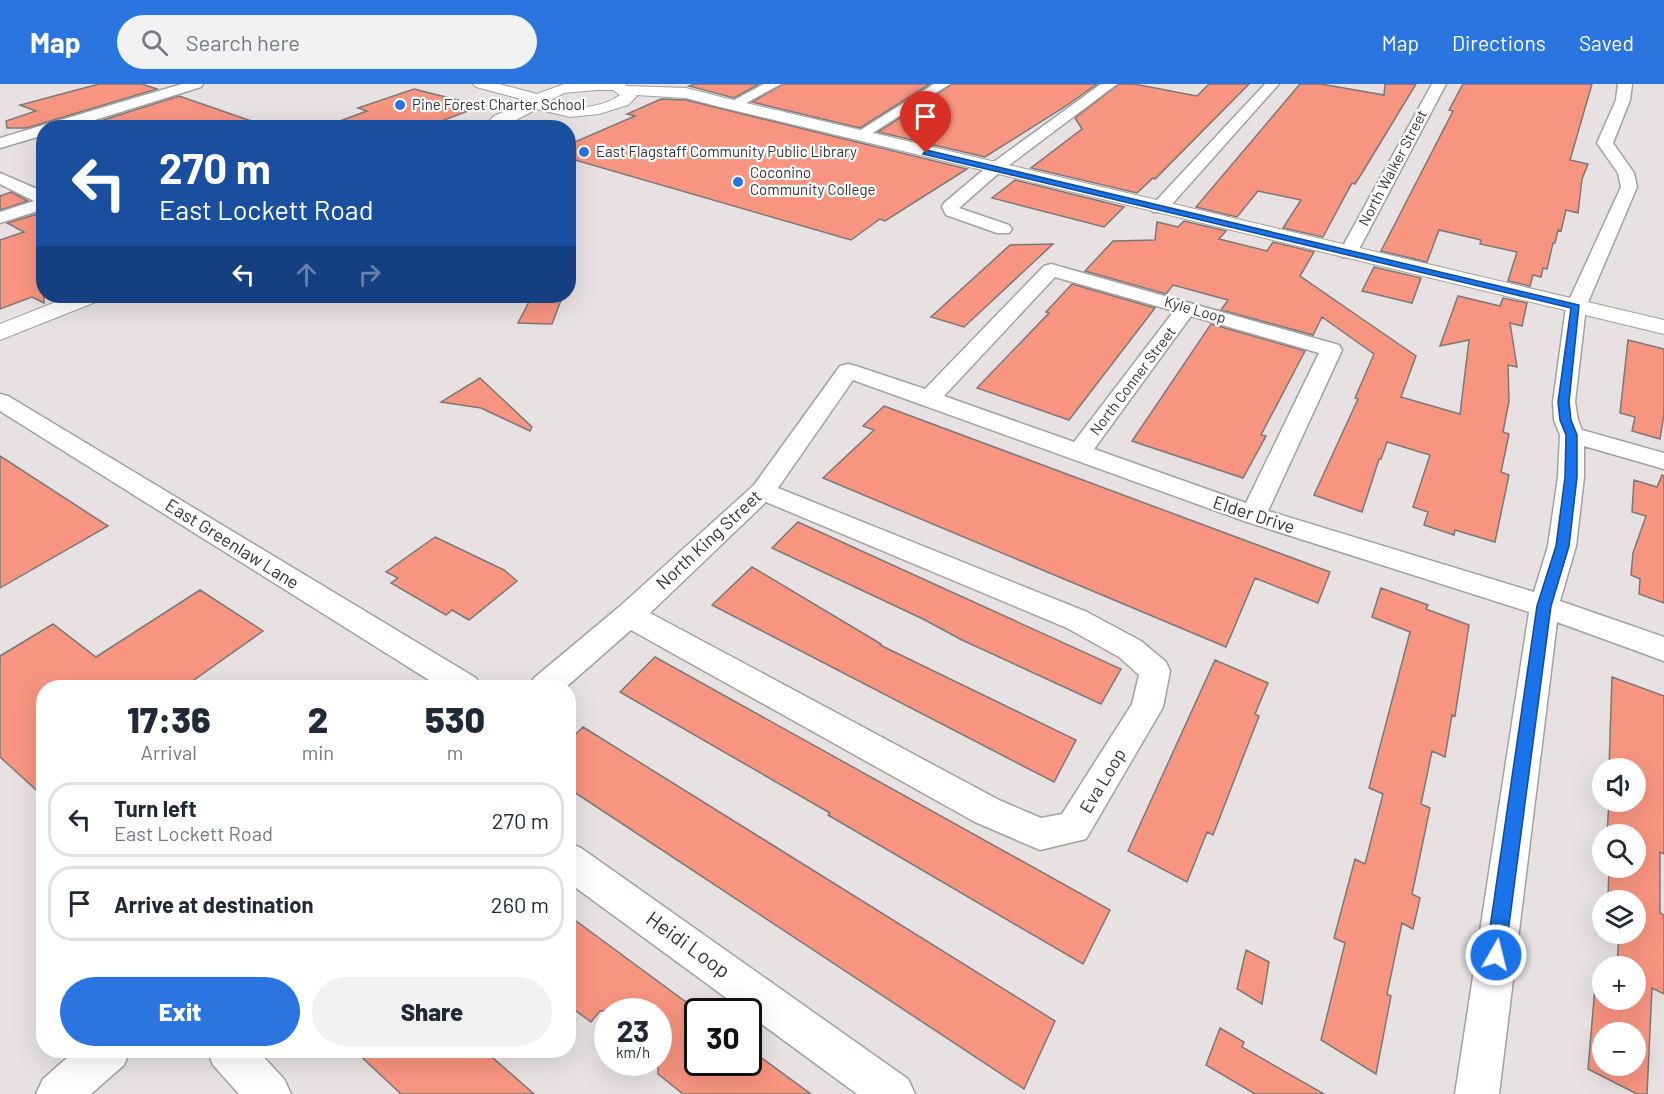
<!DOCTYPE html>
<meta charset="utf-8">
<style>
body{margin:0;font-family:Barlow,sans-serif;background:#f2f2f3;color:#1f2937;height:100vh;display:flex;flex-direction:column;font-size:22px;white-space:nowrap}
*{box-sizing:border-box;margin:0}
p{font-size:20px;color:#747a83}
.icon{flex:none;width:33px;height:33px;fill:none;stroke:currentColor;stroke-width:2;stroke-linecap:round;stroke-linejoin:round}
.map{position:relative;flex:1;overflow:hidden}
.sheet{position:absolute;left:36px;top:596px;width:540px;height:378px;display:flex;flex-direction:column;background:#fff;border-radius:24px;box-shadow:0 6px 24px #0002}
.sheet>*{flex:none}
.banner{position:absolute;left:36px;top:36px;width:540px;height:183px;border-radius:24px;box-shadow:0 6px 24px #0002;background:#1a4fa0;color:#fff;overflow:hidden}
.fabs{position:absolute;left:1592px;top:674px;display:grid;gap:12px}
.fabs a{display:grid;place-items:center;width:54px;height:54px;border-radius:50%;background:#fff;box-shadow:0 6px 24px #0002;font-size:30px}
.speed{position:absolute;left:594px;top:914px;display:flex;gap:12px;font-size:30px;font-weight:700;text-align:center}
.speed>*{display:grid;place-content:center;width:78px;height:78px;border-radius:50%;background:#fff;box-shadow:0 6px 24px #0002;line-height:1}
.speed small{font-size:15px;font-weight:400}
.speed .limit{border:3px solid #111;border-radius:9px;background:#fff;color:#111}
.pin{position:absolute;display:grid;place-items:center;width:51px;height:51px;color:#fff;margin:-62px -26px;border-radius:50% 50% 50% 0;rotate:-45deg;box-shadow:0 0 6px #0007}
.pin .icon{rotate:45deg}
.me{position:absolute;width:66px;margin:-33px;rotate:8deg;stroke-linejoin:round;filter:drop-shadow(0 0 4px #0008)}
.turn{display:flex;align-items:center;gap:21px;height:126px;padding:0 24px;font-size:27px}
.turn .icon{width:78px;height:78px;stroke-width:2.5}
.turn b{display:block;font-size:42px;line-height:51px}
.lanes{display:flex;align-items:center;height:57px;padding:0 24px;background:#0003;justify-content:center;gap:30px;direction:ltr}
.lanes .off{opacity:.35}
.eta{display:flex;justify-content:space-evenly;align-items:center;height:102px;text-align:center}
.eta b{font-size:36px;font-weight:800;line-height:42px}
.primary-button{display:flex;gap:12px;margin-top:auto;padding:12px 24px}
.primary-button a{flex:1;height:69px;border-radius:36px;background:#2b75e1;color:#fff;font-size:24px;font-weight:800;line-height:69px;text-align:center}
.primary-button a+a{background:#f2f2f3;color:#1f2937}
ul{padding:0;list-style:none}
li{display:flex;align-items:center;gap:18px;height:75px;margin:0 12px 9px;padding:0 12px;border:3px solid #e0e1e3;border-radius:24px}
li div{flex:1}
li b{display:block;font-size:22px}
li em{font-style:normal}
header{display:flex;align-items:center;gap:36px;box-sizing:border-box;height:84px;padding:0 30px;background:#2b75e1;color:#fff}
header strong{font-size:28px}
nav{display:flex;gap:33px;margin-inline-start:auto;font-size:21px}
.search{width:420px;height:54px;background:#f2f2f3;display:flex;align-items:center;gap:15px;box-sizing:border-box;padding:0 21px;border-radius:33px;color:#747a83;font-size:22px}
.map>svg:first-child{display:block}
.building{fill:#f89580;stroke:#7c7877;stroke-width:1.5;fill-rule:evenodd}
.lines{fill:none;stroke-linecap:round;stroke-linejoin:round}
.minor-casing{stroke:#a4a09e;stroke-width:3}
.tertiary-casing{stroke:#a4a09e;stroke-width:2}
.secondary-casing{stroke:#a4a09e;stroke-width:2}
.minor{fill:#fff;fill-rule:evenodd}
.tertiary{fill:#fff;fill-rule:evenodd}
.secondary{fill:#fff;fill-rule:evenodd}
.route{fill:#1a73e8;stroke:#114b97;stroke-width:1.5}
.poi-dot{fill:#2b75e1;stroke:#fff;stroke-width:2}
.labels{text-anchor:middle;stroke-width:4.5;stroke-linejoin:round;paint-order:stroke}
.far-poi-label{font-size:15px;fill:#353333;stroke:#fff;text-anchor:start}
.far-street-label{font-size:15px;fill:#353333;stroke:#fff}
.street-label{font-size:18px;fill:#353333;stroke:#fff}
.near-street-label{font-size:21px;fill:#353333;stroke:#fff}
</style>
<header>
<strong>Map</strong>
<div class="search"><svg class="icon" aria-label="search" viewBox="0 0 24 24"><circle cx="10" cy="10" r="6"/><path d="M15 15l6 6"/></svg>Search here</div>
<nav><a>Map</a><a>Directions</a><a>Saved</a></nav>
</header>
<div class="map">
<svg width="1664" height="1010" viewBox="0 0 1664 1010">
<rect width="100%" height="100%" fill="#e7e2e1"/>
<!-- building -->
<path class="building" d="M99,0H142L157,5L27,44H7L6,37L36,27L20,21Z
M695,0H759L734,14L689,2Z
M783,0H930L860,44L752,18Z
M952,0H1097L1066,22L985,73L878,48Z
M1119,0H1134L1197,12L1209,0H1249L1155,95L1153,94L1137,109L1031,84L1082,45L1075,34Z
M1300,0H1321L1384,11L1385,0H1416L1362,89L1355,100L1352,99L1323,153L1283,144L1301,116L1258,107L1237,133L1196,123Z
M1463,0H1592L1570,76L1588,80L1582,95L1578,129L1566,126L1561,147L1558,146L1555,159H1553L1547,185L1543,184L1541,193L1533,191L1530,202L1508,197L1517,168L1480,160L1481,156L1439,146L1427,178L1381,167L1453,27L1449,26Z
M414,5L481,22L434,40L428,38L418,42L403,38L388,44H330L329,41L367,27L358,24Z
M179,12L257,39L256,44H78Z
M661,15L686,16L967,85L885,137L880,135L851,156L568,74V61L635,32L627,30Z
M1015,96L1124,123L1104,143L992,114Z
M11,108L28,117L0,126V112Z
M44,128V219L32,213L0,225V156L24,148L7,139Z
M1184,137L1226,147L1219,155L1267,167L1273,158L1314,168L1300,192L1416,272L1401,313L1460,330L1469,256L1440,262L1458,212L1500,222L1503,214L1527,219L1522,242L1510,239L1517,283L1508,281L1509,317L1503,348L1509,350L1501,388L1509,391L1495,458L1455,446L1454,451L1424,441L1428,428L1413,423L1430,371L1387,358L1381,375H1379L1362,428L1314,411L1358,315L1355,314L1374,270L1322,233L1313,251L1221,226L1228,216L1173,201L1166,210L1085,187L1113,157L1155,156L1157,138L1178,143Z
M1053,160L964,243L931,233L1010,161Z
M1374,183L1421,194L1412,219L1362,207Z
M1072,200L1155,224L1069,336L977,304L1049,229L1046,228Z
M530,216H561L552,240L518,239Z
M1211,240L1305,267L1261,351L1266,352L1243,394L1132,357Z
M1628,256L1664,265V330L1660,355L1632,347L1635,333L1620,329Z
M480,294L532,343L530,347L481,324L441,318Z
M884,322L1330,488L1318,519L1255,494L1226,563L823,394L874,346L863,342Z
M0,372L108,442L0,504Z
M1662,391L1664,392V519L1639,510L1640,495L1631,491L1633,469L1646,432L1632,428L1634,396L1657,403Z
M798,438L945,505L1121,585L1101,620L962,556L923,535L772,464Z
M435,453L504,486L517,497L469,536L452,526L446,531L391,499L398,494L386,488Z
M752,483L881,560L880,561L1076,656L1054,698L712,521Z
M1381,504L1428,521L1426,525L1469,541L1455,632L1452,631L1445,673L1432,667L1421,720L1430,724L1412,810L1420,814L1413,845L1402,839L1387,910L1391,912L1376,990L1321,956L1345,859L1334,854L1355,775L1365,780L1383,710L1369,704L1410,548L1372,533Z
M200,506L263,547L184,603H44V713L0,673V572L53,540L96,573Z
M655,573L1110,826L1083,880L828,731L830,729L620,608Z
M1215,576L1268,599L1255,630L1259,632L1213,751L1207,748L1187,798L1128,767Z
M1612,593L1664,612V770L1660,768V829L1664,831V910L1652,904L1647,1010H1637L1588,985L1595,903L1602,906V915H1635V882H1617L1619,849H1635V816H1608L1609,783H1635V750H1607L1609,717H1635V684H1609ZM1602,948H1635V981H1602Z
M583,643L1055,937L1024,1005L568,704V658Z
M568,831L698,927V978H748V964L811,1010H683L658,990V927H600L591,938L568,921Z
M1246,866L1269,878L1262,920L1237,905Z
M1220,944L1244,958L1242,963L1324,1010H1255L1206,981Z
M354,966H484L534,1010H401Z"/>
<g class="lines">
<defs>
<path id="minor" d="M182,0H203L201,3L69,44H44V51L0,64V54Z
M764,0H781L737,24L732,25L725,21Z
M934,0H950L863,55H853L851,52Z
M1101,0H1117L1000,88L959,124L1009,141L1012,145L1009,149H997L946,131L942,123L944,119L988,82Z
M1265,0H1279L1165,128H1153L1150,124L1153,120Z
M1432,0H1446L1357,169L1354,173H1342L1339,169Z
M1618,0H1632L1630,16L1613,59L1634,89L1637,103L1586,223L1575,318L1578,336L1582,346L1664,369V385L1584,362V393L1576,462L1560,517L1664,553V577L1557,538L1499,1010H1455L1529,528L1244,437L853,296L778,404L1087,528L1141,557L1166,578L1170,587L1163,623L1086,755L1040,766L975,738L631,546L566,603H529L534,594L619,523L754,401L840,282L848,280L856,282L925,305L1044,182L1051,180L1339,261L1342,266L1268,427L1534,508L1548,462L1558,393L1560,351L1554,336L1553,318L1566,223L1621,103L1618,89L1597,59L1616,16ZM1055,193L1174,227L1074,358L944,312ZM1191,232L1319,269L1246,419L1094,365ZM766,418L1067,544L1119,573L1139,591L1132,620L1062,730L1041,734L999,716L650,529Z
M0,89L44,108V125L0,139V128L34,117L0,100Z
M0,310L8,312L476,594L481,603H440L0,327Z
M568,759L581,764L908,995L915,1010H857L748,930V927H744L568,798Z
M76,966H130L124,981L91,1010H36L43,995Z
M207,966H257L284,995L291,1010H239L213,981Z"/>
<path id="tertiary" d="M626,2L686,4L725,14L1664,236V250L720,23L686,14L620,10L618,7L620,4Z"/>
<path id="secondary" d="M473,0H499L537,10L564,0H625L637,12L628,21L599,30L570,33L537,25L501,44H482L494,32L529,17L476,3ZM596,6H613L620,11C604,24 565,28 547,18L564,9Z
M71,212H101L98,217L0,256V240Z"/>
</defs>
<!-- minor casing -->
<use href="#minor" class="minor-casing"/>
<!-- tertiary casing -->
<use href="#tertiary" class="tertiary-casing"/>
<!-- secondary casing -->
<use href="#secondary" class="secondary-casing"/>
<!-- minor -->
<use href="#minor" class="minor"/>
<!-- tertiary -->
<use href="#tertiary" class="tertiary"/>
<!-- secondary -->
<use href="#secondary" class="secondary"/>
</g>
<!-- route -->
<path class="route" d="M926,66L1579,221L1569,318L1571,336L1577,351V393L1569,462L1551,522L1505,871L1502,877L1496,880L1489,877L1486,871L1537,522L1556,462L1565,393L1566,351L1560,336L1558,318L1571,224L923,70Z"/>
<!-- markers -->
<g class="poi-dot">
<circle cx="400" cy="21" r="6"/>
<circle cx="584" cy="68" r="6"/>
<circle cx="738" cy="98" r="6"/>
</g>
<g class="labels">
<!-- far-poi labels -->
<g class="far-poi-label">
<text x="412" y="26">Pine Forest Charter School</text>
<text x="596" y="73">East Flagstaff Community Public Library</text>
<text x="750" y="94">Coconino<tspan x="750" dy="17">Community College</tspan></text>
</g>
<!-- far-street labels -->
<g class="far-street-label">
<text transform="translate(1393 84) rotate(-62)" y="5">North Walker Street</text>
<text transform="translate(1195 226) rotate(16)" y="5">Kyle Loop</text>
<text transform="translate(1133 297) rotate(-53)" y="5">North Conner Street</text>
</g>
<!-- street labels -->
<g class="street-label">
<text transform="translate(1254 431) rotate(18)" y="6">Elder Drive</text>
<text transform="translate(709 456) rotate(-43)" y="6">North King Street</text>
<text transform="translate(232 460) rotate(32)" y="6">East Greenlaw Lane</text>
<text transform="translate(1103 697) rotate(-59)" y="6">Eva Loop</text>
</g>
<!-- near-street labels -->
<g class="near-street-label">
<text transform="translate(688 861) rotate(36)" y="7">Heidi Loop</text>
</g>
</g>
</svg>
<div class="fabs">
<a><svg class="icon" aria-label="sound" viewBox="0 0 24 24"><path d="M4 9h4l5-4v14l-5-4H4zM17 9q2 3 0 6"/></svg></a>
<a><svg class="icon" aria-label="search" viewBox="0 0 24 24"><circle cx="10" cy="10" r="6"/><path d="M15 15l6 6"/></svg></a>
<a><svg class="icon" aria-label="layers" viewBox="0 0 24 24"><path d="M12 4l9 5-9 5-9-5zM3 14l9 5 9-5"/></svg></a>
<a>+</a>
<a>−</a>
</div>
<div class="speed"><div>23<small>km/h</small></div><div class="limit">30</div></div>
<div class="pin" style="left:926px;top:69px;background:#d93025"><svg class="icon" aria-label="arrive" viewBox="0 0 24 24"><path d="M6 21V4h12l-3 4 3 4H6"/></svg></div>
<svg class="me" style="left:1496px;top:871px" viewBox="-20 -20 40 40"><circle r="17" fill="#1a73e8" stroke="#fff" stroke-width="3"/><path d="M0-11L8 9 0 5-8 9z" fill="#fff"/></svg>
<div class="banner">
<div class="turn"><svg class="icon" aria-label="left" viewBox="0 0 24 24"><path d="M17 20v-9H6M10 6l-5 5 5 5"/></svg><div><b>270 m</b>East Lockett Road</div></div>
<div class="lanes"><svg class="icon" aria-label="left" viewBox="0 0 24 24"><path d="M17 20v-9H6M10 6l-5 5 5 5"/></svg><svg class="icon off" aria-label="ahead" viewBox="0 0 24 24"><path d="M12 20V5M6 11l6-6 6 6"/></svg><svg class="icon off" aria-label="right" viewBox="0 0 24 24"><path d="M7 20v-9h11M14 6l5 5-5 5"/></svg></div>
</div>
<section class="sheet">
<div class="eta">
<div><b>17:36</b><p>Arrival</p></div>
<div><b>2</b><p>min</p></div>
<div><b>530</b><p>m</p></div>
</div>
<ul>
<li><svg class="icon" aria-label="left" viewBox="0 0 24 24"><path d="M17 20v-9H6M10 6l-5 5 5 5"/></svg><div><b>Turn left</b><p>East Lockett Road</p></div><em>270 m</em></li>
<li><svg class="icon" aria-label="arrive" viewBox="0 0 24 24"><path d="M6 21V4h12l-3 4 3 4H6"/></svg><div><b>Arrive at destination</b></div><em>260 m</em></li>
</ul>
<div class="primary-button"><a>Exit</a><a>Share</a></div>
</section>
</div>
